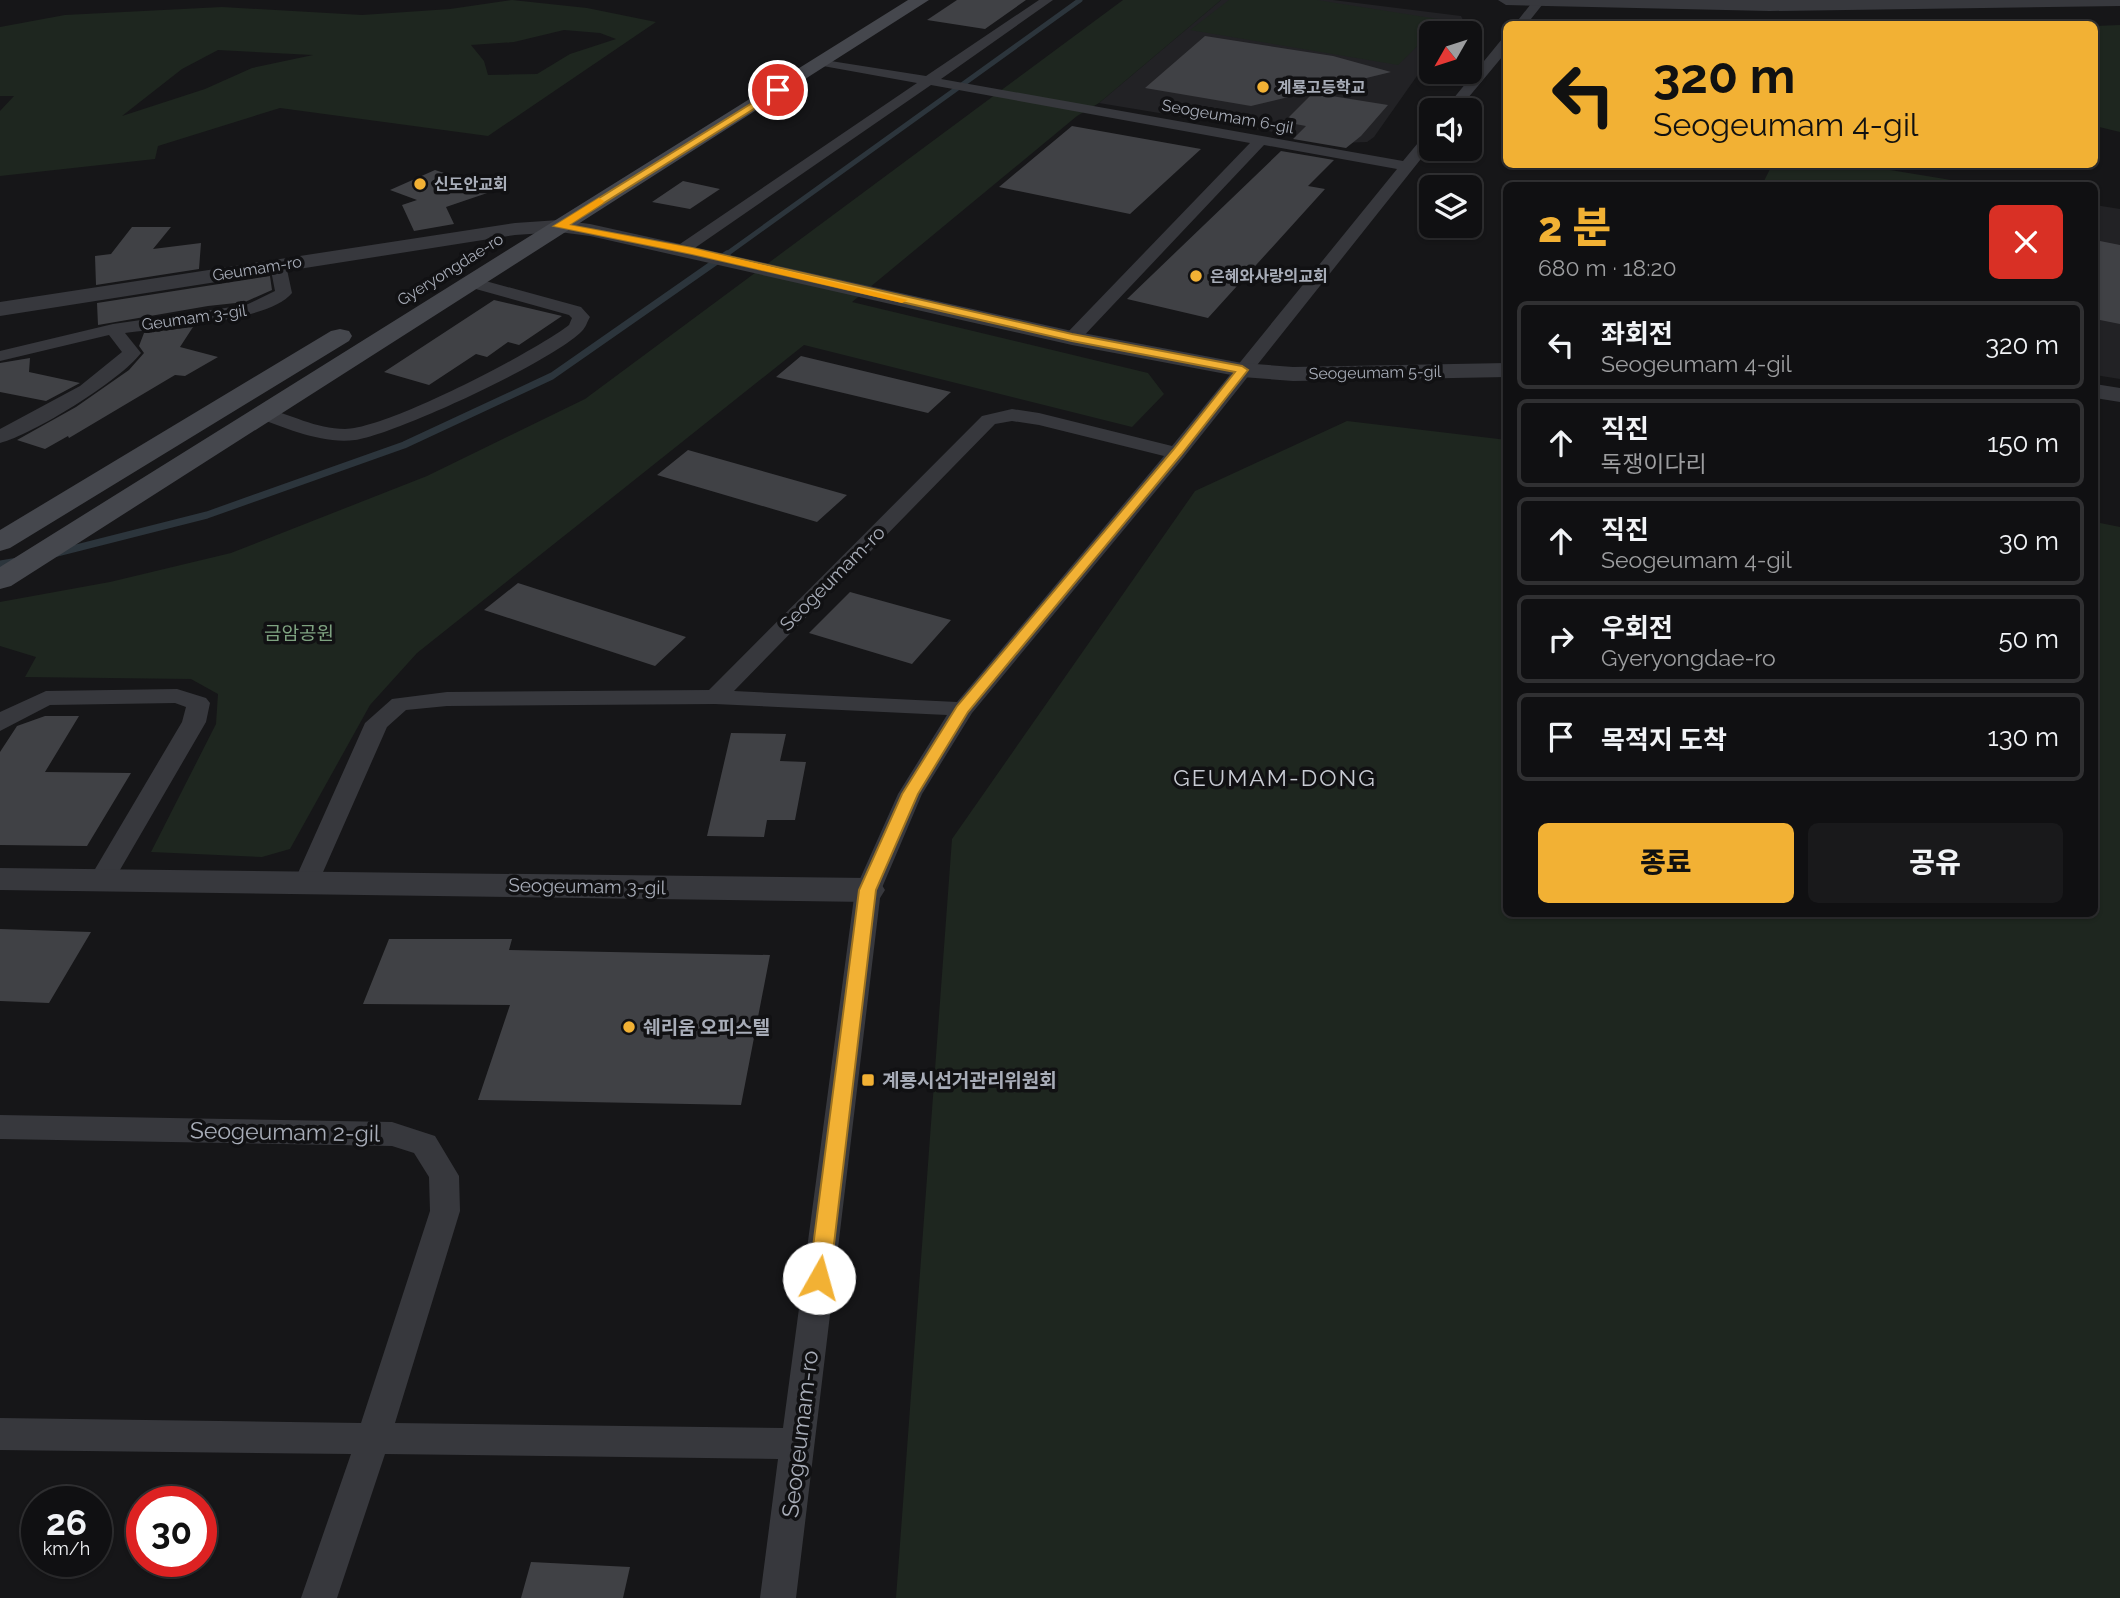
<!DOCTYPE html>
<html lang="ko">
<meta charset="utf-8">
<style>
body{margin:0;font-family:Raleway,"Noto Sans KR",sans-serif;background:#19191b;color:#f1f3f6;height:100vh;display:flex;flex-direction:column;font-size:26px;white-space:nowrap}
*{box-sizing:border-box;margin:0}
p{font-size:23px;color:#9c9d9f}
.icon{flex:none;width:38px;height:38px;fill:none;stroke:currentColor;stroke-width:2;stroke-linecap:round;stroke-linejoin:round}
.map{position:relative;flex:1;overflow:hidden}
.side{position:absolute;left:1503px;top:182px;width:595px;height:735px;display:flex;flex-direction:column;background:#101012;border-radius:10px;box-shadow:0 2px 5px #0004,0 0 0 2px #303032}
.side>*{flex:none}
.guide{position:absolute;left:1503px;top:21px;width:595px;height:147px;border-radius:10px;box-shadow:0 2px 5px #0004,0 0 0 2px #303032;background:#f2b134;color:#111;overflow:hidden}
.needle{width:46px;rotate:231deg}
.buttons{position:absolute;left:1419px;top:21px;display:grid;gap:14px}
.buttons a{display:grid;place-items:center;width:63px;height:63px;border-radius:10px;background:#101012;box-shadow:0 2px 5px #0004,0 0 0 2px #303032;font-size:35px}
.speed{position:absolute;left:21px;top:1486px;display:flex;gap:14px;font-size:35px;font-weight:700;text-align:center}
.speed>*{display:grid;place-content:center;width:91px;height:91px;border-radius:50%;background:#101012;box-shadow:0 2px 5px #0004,0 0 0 2px #303032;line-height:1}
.speed small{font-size:18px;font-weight:400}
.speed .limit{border:10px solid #d22;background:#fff;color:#111}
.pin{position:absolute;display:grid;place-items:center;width:60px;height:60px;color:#fff;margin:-30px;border:4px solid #fff;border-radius:50%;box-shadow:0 2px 7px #0007}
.me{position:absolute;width:77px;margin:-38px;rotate:7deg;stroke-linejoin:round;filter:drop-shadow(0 0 5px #0008)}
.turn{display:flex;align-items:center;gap:24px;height:147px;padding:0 35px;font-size:32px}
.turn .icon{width:91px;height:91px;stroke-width:2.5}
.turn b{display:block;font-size:49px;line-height:60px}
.round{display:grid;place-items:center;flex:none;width:74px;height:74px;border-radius:10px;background:#19191b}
.head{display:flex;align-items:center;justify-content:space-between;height:119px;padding:0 35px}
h1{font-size:42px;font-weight:800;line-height:52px;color:#f2b134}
.primary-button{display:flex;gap:14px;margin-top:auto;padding:14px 35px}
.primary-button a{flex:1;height:80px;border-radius:10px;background:#f2b134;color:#111;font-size:28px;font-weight:800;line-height:80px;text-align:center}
.primary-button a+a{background:#19191b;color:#f1f3f6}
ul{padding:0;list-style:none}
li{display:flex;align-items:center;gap:21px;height:88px;margin:0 14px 10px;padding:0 21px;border:4px solid #303032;border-radius:10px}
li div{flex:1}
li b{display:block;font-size:26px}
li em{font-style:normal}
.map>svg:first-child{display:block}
.built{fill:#222225}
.green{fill:#1e261f;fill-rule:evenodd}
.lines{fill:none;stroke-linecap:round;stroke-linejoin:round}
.stream-far1{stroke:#2c353c;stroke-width:5}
.stream{stroke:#2c353c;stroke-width:7}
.building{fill:#404145}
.minor{fill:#37383d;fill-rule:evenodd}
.tertiary{fill:#37383d;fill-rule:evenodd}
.secondary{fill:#45474d;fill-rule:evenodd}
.route{fill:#f2b134;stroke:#9d7322;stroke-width:2}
.slow{fill:#f59e0b}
.poi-dot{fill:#f2b134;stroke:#111113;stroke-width:2.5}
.labels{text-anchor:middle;stroke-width:7;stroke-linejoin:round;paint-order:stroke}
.far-poi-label{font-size:16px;font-weight:bold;fill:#a8adb8;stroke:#111113;text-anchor:start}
.far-street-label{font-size:16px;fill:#a8adb8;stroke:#111113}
.street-label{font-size:19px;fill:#a8adb8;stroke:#111113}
.park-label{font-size:19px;fill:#7fa381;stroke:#111113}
.poi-label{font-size:19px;font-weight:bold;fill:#a8adb8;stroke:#111113;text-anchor:start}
.quarter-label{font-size:23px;letter-spacing:2px;fill:#c9ccd4;stroke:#111113}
.near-street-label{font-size:23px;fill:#a8adb8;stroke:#111113}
</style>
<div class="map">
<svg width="2120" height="1598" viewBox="0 0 2120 1598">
<rect width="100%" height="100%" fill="#161618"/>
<!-- built -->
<path class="built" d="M1221,0H1333L1461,16L1463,20L1452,33H1432L1431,56L1374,137L1367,142L1339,143L1099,103Z
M2095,205L2120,209V379L2095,375Z"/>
<!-- green -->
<path class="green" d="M512,0L587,8L656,22L488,136L280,108L158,146L155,159L0,176V111L14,96H0V27L65,15L222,7L362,15L450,9ZM564,30L600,33L616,39L570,54L537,74L488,75L484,61L471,45L514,42ZM218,50L313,55L252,68L205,89L122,116L182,69Z
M1123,0H1221L1099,103L1077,116L852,302L1148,373L1164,394L1132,427L804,345L417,653L370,705L290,849L262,857L151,852L216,724L218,694L191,679L25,677L36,657L0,646V602L110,582L231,553L427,476L585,399Z
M1229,0H1317L1444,20L1398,65L1190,30Z
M2120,25V132L2095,126V26Z
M1772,165H1860L1951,180L1949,186L1762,185Z
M1347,421L1507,440V914H2095V522L2120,527V1598H896L952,839L1195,491Z"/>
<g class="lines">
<!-- stream-far1 -->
<path class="stream-far1" d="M724,256L1080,0"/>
<!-- stream -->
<path class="stream" d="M53,554L207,515L404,445L552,376L727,254
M0,564L18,561"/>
</g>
<!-- building -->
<path class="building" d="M957,0H1026L985,29L927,20Z
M1205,36L1333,56L1391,72L1251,106L1145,88Z
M1313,93L1388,105L1361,136L1346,148L1293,139L1306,126L1284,122Z
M1072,126L1201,149L1130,214L999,187Z
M1281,151L1334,160L1308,186L1325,189L1208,318L1127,299Z
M435,170L496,190L446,207L454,224L414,231L402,205L417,200L390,190Z
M683,181L720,189L690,209L652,202Z
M132,227H171L153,249L201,243L199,269L96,285L95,256L111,254Z
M2095,240L2120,245V324L2095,319Z
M270,276L272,290L245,302L208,306L98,325L97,303Z
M494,300L562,316L519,345L508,342L487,357L476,354L429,385L384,372Z
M193,327L180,347L218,357L185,376L175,375L69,438L68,436L45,449L17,440L76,407L129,370L144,353L139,346L144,333Z
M801,356L951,392L928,413L776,377Z
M30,358L29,372L80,383L46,401L0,392V363Z
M688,450L847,495L817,522L657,475Z
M518,583L686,637L655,666L484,610Z
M850,592L951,620L912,664L809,633Z
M45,716H79L45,772L131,773L87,846L0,845V752L17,726Z
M731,733L786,734L780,761L806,762L795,820H767L764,837L707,836Z
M0,929L91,932L49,1003L0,1001Z
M389,939H512L509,950L770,955L741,1105L478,1100L510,1005L363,1004Z
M531,1562L630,1567L623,1598H521Z"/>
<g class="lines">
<!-- minor -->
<path class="minor" d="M1039,0H1053L941,79L1403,161L1427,132L1432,131V145L1184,457L972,713L922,794L881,890L796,1598H760L778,1459L385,1454L337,1598H301L351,1454L0,1450V1418L361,1423L430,1211L429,1177L414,1153L392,1146L0,1139V1115L392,1122L435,1136L459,1176L460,1211L395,1423L783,1428L855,890L898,794L947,715L715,704L447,706L406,710L387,727L316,888L307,891L298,888L294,882L365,723L392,699L447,692L709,690L982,416L1012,409L1039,413L1172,446L1397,169L1264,145L1078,342L1072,343L1063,338L1066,334L1250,143L931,85L689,252H677L675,249L677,246L917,83L823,66L816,62L818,59L926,76ZM1012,421L1039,425L1164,456L957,702L734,691L995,424Z
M1534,0H1546L1527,24H1515Z
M1507,38V51L1458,110H1444L1502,39Z
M278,260L286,265L292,293C269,322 163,327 125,333L141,353C121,380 32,435 0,443V429L80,386L122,352L109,335L0,361V351L113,324L246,305L275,291L270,265Z
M471,277L581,307L590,317C587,322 586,327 582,331C553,361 396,434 355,440C321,444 286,428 255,417L253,413L262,407C290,414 316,429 345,429C387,429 534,352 569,325L572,318L569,315L465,286L463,282L465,278Z
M177,689L206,698L210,703L206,722L110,887L101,890L92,887L88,881L182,722L186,707L175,703L50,705L0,731V712L46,691Z"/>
<!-- tertiary -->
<path class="tertiary" d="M1498,0H2120V6L1770,11L1506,5Z
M559,220L590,224L1072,331L1242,363L1293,367L1507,363V377L1293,381L1242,377L1072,345L590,236L559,232L515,235L0,316V302L515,223Z
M2095,384L2120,388V402L2095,398Z
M0,868L868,878L880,882L885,890L880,898L868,902L0,890Z"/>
<!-- secondary -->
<path class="secondary" d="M908,0H929L11,586L0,589V567Z
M340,329L349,331L352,336L349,341L10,548L0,551V530L331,331Z"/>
</g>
<!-- route -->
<path class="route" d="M778,87L782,90L781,92L569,225L692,248L1072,334L1242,366L1248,370L1181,455L968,712L918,794L876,890L830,1278L827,1284L819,1286L812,1284L809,1278L859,890L902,794L957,706L1173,450L1235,372L1072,341L692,254L554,226Z"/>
<!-- slow -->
<path class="slow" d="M599,198L604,201L603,203L569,225L692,248L908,300L902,303L692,254L554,226Z"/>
<!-- markers -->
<g class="poi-dot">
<circle cx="1263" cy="87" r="7"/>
<circle cx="420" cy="184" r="7"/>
<circle cx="1196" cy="276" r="7"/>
<circle cx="629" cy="1027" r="7"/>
<rect x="861" y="1073" width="14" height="14" rx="3.5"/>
</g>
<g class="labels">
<!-- far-poi labels -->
<g class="far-poi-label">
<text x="1277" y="93">계룡고등학교</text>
<text x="434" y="190">신도안교회</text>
<text x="1210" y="282">은혜와사랑의교회</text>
</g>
<!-- far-street labels -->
<g class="far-street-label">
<text transform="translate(1228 116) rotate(10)" y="6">Seogeumam 6-gil</text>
<text transform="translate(257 268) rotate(-9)" y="6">Geumam-ro</text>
<text transform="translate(450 269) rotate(-32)" y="6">Gyeryongdae-ro</text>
<text transform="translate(194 317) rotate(-8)" y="6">Geumam 3-gil</text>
<text transform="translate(1375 372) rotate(-1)" y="6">Seogeumam 5-gil</text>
</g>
<!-- street labels -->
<g class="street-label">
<text transform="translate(832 578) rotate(-45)" y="7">Seogeumam-ro</text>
<text transform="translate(587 886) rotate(1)" y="7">Seogeumam 3-gil</text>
</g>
<!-- park labels -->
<g class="park-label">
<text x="299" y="640">금암공원</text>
</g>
<!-- poi labels -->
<g class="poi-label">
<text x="643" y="1034">쉐리움 오피스텔</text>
<text x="882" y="1087">계룡시선거관리위원회</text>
</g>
<!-- quarter labels -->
<g class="quarter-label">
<text x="1275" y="786">GEUMAM-DONG</text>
</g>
<!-- near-street labels -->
<g class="near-street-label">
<text transform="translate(285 1132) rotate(1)" y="8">Seogeumam 2-gil</text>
<text transform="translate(800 1434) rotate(-83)" y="8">Seogeumam-ro</text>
</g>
</g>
</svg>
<div class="buttons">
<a><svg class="needle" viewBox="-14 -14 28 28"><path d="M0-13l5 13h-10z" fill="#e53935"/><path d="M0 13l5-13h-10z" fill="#9c9d9f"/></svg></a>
<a><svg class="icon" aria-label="sound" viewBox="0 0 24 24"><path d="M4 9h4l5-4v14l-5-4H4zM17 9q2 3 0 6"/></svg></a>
<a><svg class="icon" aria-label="layers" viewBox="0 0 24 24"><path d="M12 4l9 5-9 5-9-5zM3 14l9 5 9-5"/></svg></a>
</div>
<div class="speed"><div>26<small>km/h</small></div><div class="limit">30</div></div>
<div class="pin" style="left:778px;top:90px;background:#d93025"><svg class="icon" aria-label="arrive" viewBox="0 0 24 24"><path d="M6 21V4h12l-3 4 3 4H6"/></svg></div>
<svg class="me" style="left:819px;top:1278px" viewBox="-20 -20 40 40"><circle r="19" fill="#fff"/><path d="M0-13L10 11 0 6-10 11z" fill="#f2b134"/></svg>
<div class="guide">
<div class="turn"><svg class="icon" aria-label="left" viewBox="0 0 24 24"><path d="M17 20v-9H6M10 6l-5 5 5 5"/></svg><div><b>320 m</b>Seogeumam 4-gil</div></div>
</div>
<section class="side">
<div class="head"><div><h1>2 분</h1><p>680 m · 18:20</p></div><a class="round" style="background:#d93025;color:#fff"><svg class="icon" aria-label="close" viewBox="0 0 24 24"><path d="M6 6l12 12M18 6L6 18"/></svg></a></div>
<ul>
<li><svg class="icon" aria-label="left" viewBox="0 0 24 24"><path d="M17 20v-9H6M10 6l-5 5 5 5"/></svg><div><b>좌회전</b><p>Seogeumam 4-gil</p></div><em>320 m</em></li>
<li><svg class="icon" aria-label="ahead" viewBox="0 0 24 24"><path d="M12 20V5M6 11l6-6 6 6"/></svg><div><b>직진</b><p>독쟁이다리</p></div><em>150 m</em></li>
<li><svg class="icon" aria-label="ahead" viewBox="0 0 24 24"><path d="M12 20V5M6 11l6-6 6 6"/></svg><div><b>직진</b><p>Seogeumam 4-gil</p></div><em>30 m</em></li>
<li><svg class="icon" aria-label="right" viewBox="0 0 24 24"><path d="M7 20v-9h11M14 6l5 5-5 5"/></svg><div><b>우회전</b><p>Gyeryongdae-ro</p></div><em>50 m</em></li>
<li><svg class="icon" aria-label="arrive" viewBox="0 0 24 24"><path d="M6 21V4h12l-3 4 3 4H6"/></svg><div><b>목적지 도착</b></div><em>130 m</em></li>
</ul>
<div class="primary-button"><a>종료</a><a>공유</a></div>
</section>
</div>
